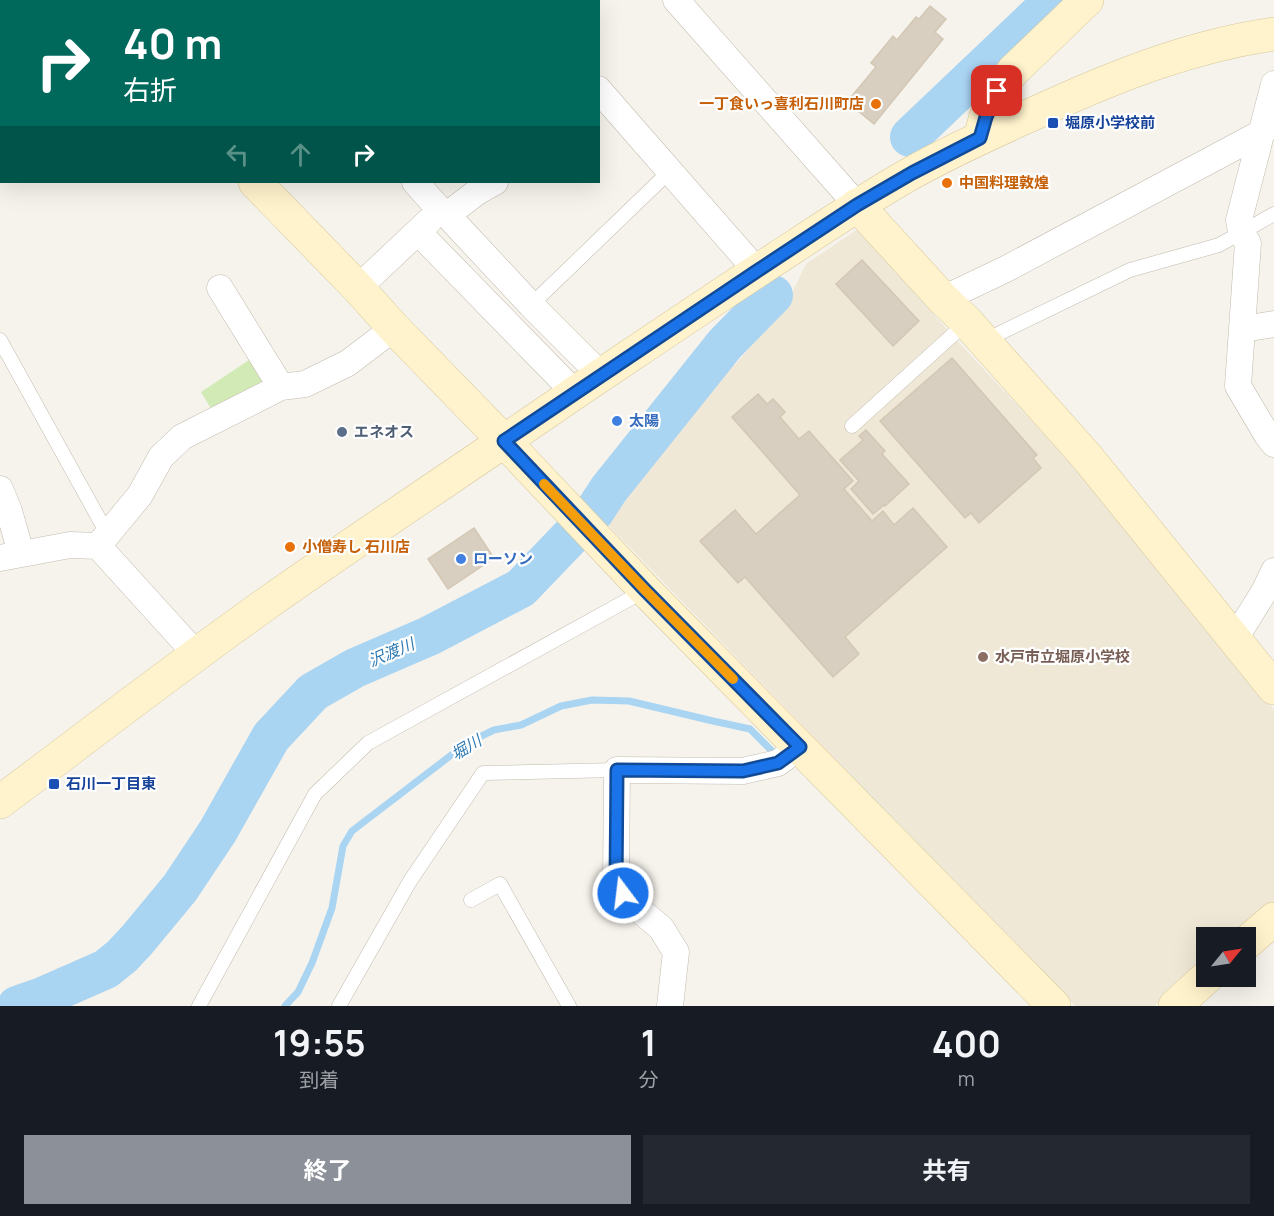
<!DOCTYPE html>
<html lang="ja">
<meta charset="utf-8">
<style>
body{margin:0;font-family:Manrope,"Noto Sans JP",sans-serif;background:#242831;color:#f1f3f6;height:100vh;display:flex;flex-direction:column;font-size:22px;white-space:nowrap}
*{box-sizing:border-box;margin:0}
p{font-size:20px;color:#9ea1a6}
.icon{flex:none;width:33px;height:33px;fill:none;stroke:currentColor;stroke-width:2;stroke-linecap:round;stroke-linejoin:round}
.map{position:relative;height:1006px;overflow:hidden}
.details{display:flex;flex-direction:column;background:#171b24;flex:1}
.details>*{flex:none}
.banner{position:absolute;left:0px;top:0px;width:600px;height:183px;box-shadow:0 6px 24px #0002;background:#00695c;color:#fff;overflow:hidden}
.needle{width:39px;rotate:60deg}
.tools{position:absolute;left:1196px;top:927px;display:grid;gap:12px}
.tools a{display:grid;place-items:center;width:60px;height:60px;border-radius:0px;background:#171b24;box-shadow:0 6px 24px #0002;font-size:30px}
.pin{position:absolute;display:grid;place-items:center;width:51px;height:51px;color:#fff;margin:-26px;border-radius:12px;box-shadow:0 3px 9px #0006}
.me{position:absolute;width:66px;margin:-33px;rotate:345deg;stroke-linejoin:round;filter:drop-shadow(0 0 4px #0008)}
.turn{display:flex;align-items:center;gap:21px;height:126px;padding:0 24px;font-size:27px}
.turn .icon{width:78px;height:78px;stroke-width:2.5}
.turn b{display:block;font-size:42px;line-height:51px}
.lanes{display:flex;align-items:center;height:57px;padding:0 24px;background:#0003;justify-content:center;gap:30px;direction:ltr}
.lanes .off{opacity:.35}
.eta{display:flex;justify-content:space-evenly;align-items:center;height:102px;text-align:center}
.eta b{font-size:36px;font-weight:700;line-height:42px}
.action{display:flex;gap:12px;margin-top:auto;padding:12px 24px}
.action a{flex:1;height:69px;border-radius:0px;background:#8c9099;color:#fff;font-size:24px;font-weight:700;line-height:69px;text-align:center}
.action a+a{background:#242831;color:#f1f3f6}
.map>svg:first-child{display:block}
.education{fill:#efe8d6}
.green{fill:#d2eab5}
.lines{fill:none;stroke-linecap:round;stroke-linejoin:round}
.stream{stroke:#a9d4f2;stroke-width:7}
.river{stroke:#a9d4f2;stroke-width:40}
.building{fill:#d8cfc1;stroke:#d3c7b4;stroke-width:1.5}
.lane-casing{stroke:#c2bbae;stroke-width:15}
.street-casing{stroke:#c2bbae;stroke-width:27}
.secondary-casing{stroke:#d6c79b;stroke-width:34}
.lane{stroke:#fff;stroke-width:14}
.street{stroke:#fff;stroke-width:26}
.secondary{stroke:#fff3cd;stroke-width:33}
.route-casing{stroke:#114b97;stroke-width:15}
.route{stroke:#1a73e8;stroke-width:10}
.slow{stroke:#f59e0b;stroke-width:10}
.food-dot{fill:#e8710a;stroke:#fff;stroke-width:2}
.transit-dot{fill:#1a4fb4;stroke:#fff;stroke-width:2}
.shop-dot{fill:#3f7fe0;stroke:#fff;stroke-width:2}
.service-dot{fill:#5c6f8a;stroke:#fff;stroke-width:2}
.education-dot{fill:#8d6e63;stroke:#fff;stroke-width:2}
.labels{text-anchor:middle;stroke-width:4.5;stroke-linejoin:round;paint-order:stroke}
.food-label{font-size:15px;font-weight:bold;fill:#c56008;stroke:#fff;text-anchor:start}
.transit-label{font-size:15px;font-weight:bold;fill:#164399;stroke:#fff;text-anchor:start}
.shop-label{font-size:15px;font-weight:bold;fill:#366cbe;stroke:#fff;text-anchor:start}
.service-label{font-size:15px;font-weight:bold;fill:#4e5e75;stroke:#fff;text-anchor:start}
.education-label{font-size:15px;font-weight:bold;fill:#785e54;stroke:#fff;text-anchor:start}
.water-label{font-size:16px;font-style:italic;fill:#2e7ab2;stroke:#fff}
</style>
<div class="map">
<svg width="1274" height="1006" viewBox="0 0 1274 1006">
<rect width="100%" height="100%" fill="#f6f3ec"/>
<!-- education -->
<path class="education" d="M858,229L953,336L1079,472L1274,710V904L1235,937L1206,938V962L1155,1006H1075L608,525L625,501L617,493L729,362L735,365L786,305L806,264Z"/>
<!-- green -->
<path class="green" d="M255,356L269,379L213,412L201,392Z"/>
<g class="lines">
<!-- stream -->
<path class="stream" d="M285,1006L298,992L312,963L332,908L343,846L352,831L467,743L494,730L521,725L561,706L592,700L629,701L713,721L750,729L775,754"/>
<!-- river -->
<path class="river" d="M910,137L1054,0
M17,1006L40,998L106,969L122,956L137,940L180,888L218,831L271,737L313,692L355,668L429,636L521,588L594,512L609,489L725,344L773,295"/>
</g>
<!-- building -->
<path class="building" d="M930,6L946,19L935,32L943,39L874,124L847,102L876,67L871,63L893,36L897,40L916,17L919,19Z
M862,260L919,321L893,346L836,284Z
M952,358L1037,455L1033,458L1041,468L979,523L971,513L965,518L880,421Z
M758,394L767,404L773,399L785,412L780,417L799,439L809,431L853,481L844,489L872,521L883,511L894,525L913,508L947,547L845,637L859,654L833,677L745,577L738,583L700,541L735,510L756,534L800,495L732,417Z
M866,430L885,451L882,454L909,484L885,506L884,505L873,514L851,489L859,481L840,460L863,440L859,436Z
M474,528L494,558L448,589L428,559Z"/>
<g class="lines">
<defs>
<path id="lane" d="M401,2L402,0
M531,305L670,171
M0,340L108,535
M985,342L1000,333L1130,270L1219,245L1274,214
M852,426L967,322
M471,900L500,884L569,1006
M199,1006L315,794L368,743L644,591
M339,1006L410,881L483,773L617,770"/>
<path id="street" d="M521,0L522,2
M676,0L857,205
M259,2L260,0
M1274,84L1239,220L1241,232L1248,243L1238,386L1267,435L1274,444
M598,89L757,271
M415,182L440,210L447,215L531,305L601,375
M447,215L477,192L495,182
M418,232L575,393
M220,288L281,387
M358,288L429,221
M943,299L1006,269L1263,132
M1243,329L1274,324
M0,489L9,511L21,553
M98,546L140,495L161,457L182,437L281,387L305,384L348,363L394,328
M0,558L70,545L98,546L196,654
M1234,640L1264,592L1274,571
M670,1006L676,952L661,928L631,903L616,882L617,770L743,771L778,763L800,746"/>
<path id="secondary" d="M91,0L92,2
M980,138L986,116L997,91L1013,71L1087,0
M255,182L358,288L394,328L504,441L645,590L1054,1006
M857,205L943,299L967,322L1087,457L1274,688
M0,802C88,736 176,668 266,604C368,532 473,463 576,392C643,347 709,302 777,258C821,229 864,200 910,174C954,149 1000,129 1046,108C1118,75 1195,45 1274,34
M1245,944L1274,919
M1175,1006L1208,976"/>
</defs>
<!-- lane casing -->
<use href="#lane" class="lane-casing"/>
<!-- street casing -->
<use href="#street" class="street-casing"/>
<!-- secondary casing -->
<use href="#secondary" class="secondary-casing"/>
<!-- lane -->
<use href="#lane" class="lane"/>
<!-- street -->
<use href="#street" class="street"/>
<!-- secondary -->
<use href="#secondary" class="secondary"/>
</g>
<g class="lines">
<defs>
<path id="route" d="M623,893L616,882L617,770L743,771L778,763L800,747L645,590L504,441L757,271L857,205L912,173L980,138L986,117L997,91"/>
</defs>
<!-- route casing -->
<use href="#route" class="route-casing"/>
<!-- route -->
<use href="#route" class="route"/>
<!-- slow -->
<path class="slow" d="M544,484L645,590L733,679"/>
</g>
<!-- markers -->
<g class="food-dot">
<circle cx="876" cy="104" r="6"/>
<circle cx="947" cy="183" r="6"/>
<circle cx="290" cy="547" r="6"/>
</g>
<g class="transit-dot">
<rect x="1047" y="117" width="12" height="12" rx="3"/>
<rect x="48" y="778" width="12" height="12" rx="3"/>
</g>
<g class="shop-dot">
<circle cx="617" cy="421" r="6"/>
<circle cx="461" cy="559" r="6"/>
</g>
<circle class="service-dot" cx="342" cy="432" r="6"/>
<circle class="education-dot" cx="983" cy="657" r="6"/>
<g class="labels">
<!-- food labels -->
<g class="food-label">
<text x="864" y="109" text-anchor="end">一丁食いっ喜利石川町店</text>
<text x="959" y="188">中国料理敦煌</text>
<text x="302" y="552">小僧寿し 石川店</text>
</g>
<!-- transit labels -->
<g class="transit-label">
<text x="1065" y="128">堀原小学校前</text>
<text x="66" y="789">石川一丁目東</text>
</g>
<!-- shop labels -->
<g class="shop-label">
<text x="629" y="426">太陽</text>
<text x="473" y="564">ローソン</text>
</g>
<!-- service labels -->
<g class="service-label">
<text x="354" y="437">エネオス</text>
</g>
<!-- education labels -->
<g class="education-label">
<text x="995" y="662">水戸市立堀原小学校</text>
</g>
<!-- water labels -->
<g class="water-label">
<text transform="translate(391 652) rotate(-23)" y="6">沢渡川</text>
<text transform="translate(466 747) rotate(-31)" y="6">堀川</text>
</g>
</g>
</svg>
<div class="tools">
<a><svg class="needle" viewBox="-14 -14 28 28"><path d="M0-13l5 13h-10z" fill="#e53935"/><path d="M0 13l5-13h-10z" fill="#9ea1a6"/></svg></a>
</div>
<div class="pin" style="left:997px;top:91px;background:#d93025"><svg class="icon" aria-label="arrive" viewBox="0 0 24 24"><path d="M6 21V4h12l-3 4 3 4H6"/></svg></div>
<svg class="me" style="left:623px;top:893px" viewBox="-20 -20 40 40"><circle r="17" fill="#1a73e8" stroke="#fff" stroke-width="3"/><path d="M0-11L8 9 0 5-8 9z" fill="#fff"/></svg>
<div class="banner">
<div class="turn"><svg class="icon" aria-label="right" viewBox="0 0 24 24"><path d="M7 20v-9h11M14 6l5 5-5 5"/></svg><div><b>40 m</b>右折</div></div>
<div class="lanes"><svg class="icon off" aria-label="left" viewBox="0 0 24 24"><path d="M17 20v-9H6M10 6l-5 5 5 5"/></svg><svg class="icon off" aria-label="ahead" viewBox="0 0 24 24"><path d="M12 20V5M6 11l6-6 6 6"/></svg><svg class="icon" aria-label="right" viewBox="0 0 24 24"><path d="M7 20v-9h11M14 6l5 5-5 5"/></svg></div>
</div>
</div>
<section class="details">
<div class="eta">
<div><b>19:55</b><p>到着</p></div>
<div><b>1</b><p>分</p></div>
<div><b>400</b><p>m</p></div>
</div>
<div class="action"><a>終了</a><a>共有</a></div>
</section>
